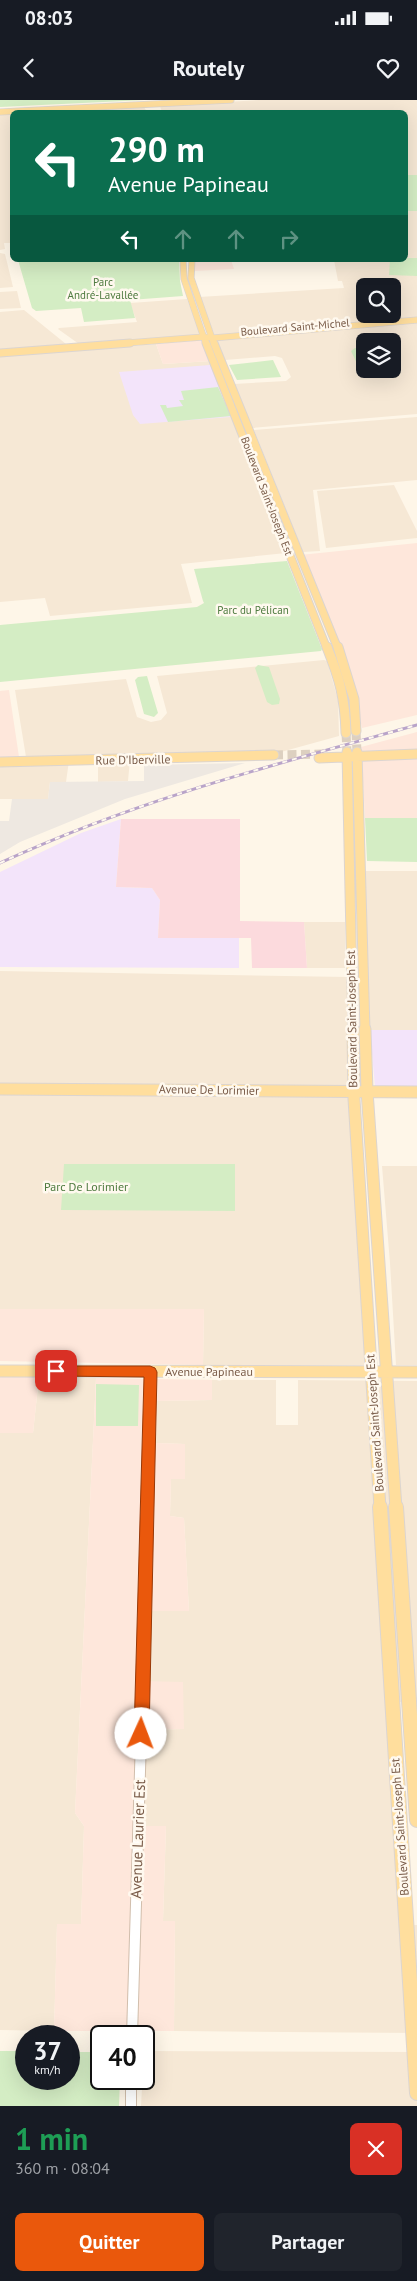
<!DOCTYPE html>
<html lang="fr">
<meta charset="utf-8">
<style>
body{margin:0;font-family:"PT Sans",sans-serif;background:#20242c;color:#f1f3f6;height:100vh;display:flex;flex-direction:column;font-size:19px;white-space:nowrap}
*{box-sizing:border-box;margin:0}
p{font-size:16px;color:#9ea1a6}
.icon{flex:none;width:28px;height:28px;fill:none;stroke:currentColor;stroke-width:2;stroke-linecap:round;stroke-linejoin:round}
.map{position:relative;height:2006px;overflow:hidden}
.side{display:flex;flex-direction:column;background:#171b24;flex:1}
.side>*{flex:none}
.top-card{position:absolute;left:10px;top:10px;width:398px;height:152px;border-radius:8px;box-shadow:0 5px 20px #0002;background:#0b6e4f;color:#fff;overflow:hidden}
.controls{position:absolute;left:356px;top:178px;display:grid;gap:10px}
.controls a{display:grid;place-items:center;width:45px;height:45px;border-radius:8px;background:#171b24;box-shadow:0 5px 20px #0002;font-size:25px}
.speed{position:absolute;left:15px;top:1925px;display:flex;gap:10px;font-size:25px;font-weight:700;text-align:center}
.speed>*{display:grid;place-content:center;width:65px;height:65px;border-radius:50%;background:#171b24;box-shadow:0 5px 20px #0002;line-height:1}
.speed small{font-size:12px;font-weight:400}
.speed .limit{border:2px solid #111;border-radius:8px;background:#fff;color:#111}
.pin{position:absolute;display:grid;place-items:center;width:42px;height:42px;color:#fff;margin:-21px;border-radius:10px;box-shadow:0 2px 8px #0006}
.me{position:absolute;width:55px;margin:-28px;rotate:2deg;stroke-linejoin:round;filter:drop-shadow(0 0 4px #0008)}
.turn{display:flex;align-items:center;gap:18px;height:105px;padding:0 15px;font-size:22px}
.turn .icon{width:65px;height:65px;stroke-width:2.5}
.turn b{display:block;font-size:35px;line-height:42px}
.lanes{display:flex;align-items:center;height:48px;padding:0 15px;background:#0003;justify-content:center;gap:25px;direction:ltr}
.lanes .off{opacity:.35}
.round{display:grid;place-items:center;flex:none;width:52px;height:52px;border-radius:8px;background:#20242c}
.overview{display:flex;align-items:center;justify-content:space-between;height:85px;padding:0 15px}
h1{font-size:30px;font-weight:700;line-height:38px;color:#1e9e55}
.cta{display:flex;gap:10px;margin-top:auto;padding:10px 15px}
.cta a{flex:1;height:58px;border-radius:8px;background:#ea580c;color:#fff;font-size:20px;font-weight:700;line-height:58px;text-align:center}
.cta a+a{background:#20242c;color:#f1f3f6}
.status{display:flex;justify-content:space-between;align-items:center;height:35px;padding:0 25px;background:#171b24;direction:ltr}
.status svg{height:14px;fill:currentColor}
header{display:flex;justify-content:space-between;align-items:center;height:65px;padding:0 15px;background:#171b24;font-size:22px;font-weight:700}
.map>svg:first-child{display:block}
.residential{fill:#f6e8d5;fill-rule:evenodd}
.commercial{fill:#fee7db}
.industrial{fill:#eee8e1}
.education{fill:#f3e4fa}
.medical{fill:#fcdadd}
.green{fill:#d4edc4}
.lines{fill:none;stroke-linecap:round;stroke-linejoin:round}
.major-tunnel{stroke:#ddd0c0;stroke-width:9;stroke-dasharray:9 4.5;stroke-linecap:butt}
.minor-far1-casing{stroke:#d1beac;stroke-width:11}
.minor-casing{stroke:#d1beac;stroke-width:12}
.major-far4-casing{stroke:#dcd5d0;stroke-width:7}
.major-far3-casing{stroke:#dcd5d0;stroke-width:9}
.major-far2-casing{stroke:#dcd5d0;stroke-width:11}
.major-far1-casing{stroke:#dcd5d0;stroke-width:13}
.major-casing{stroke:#dcd5d0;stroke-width:16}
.minor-far1{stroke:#fff;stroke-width:8}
.minor{stroke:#fff;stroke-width:10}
.major-far4{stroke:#ffde9d;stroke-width:5.5}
.major-far3{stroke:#ffde9d;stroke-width:7}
.major-far2{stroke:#ffde9d;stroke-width:9}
.major-far1{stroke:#ffde9d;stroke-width:11}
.major{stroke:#ffde9d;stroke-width:14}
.rail-casing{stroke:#b9a4c9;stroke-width:3}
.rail{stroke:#fff9ef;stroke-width:2;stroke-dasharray:5;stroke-linecap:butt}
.route{fill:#ea580c;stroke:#983908}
.labels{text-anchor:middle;stroke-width:5;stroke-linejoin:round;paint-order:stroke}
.far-park-label{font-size:11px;fill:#4d7a3e;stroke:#fff9ef}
.far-street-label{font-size:11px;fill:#7a5c49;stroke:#fff9ef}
.street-label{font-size:12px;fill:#7a5c49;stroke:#fff9ef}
.park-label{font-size:12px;fill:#4d7a3e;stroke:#fff9ef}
.near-street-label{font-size:15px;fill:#7a5c49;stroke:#fff9ef}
</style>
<div class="status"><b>08:03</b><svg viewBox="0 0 49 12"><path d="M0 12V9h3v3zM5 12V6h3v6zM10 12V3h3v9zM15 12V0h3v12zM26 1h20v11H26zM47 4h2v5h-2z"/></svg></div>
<header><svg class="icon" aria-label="back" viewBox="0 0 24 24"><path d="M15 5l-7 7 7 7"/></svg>Routely<svg class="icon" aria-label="heart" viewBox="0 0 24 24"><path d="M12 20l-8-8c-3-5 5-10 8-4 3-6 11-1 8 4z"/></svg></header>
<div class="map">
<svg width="417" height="2006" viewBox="0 0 417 2006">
<rect width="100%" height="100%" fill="#fef6e8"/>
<!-- residential -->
<path class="residential" d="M259,0H417V314L252,328L234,284L286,281L291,277L282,258L275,256L225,260L199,197L344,188L342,181H338L334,160H405V12H162L160,6ZM365,186H392V214H365ZM365,241H392V269H365Z
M144,7L147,12H18Z
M12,13V143H4L5,149L0,150V14Z
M0,153L5,154L13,187L0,188Z
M17,191L21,208L0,209V192Z
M187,199L201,235L79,244L58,229L59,228L137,222L130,203Z
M24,210L66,244L0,250V212Z
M156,244L163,264L211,261L286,453L181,464L192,503L50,516L45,498L0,502V256Z
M417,317V380L313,390L320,451L303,452L254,330Z
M394,385L417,431V438L326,448L317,391Z
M324,560L327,561L338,600L339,636L281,652L26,657L15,590L126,579L137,617L151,622L161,620L167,613L157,576Z
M98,660H130L128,681L98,682Z
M69,661L66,682H50L48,699H0V662Z
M364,771H417V930H370Z
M304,822H345V868H307Z
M0,871L348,877L365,1265H203L204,1209H0Z
M382,1066H417V1265H396L390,1163Z
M39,1277L96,1278L75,1713L84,1726L81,1825H57L54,1931L0,1930V1333H33Z
M212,1280H276V1325H298V1280L417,1281V1602H388L400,1825H417V1933L174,1931L175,1822L163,1821L166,1726H142L140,1630L183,1629L141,1582L145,1511H189L184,1418L170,1416L171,1379L185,1344L156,1343L157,1301L212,1300Z
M144,1951L417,1952V2006H141Z"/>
<!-- commercial -->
<path class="commercial" d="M194,160H231L234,169L194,171Z
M203,240L211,261L163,264L156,244Z
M417,443V615L362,628L351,580L300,455Z
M9,590L19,657H0V591Z
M417,632V718H365L361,647Z
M0,1209H204L203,1265L0,1261Z
M0,1277H39L33,1333H0Z
M96,1278L212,1280V1300L157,1301L156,1343L185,1344V1379H171L170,1416L184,1418L189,1511H145L141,1581L183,1582L184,1629L140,1630L142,1726H166L163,1821H175L174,1931H54L57,1824H81L84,1726L75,1713Z"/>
<!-- industrial -->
<path class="industrial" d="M245,663L125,699L20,742L0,754V721H9L12,699H48L50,682L144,681V665Z"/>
<!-- education -->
<path class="education" d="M210,265L231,317L140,324L133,315L119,272Z
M121,719L116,787L152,788L160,800L158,838H239V868L0,867V772L81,733Z
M370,930H417V987H375Z"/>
<!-- medical -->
<path class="medical" d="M121,719H240V821L304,822L307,868H252L251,838H158L160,800L152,788L116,787Z"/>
<!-- green -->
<path class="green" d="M0,0H144L0,7Z
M405,75H417V111H405Z
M405,158H417V176L389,175L390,160H405Z
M18,160H179L180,181L183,196L130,200L135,218L84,222L81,208L36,211L32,208Z
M355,248L362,249L365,252V269H374L375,273C362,278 356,261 351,251Z
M273,260L281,277L237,280L229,265Z
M218,287L231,316L168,322L160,305H166L167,308L183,306L179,300H184L181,291Z
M287,461L322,549L321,551L0,582V525L197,507L204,503L203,501L194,469Z
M258,565L269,567L280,599L279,604L272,605L267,602L255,568Z
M147,576L158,613L154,617L144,614L135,580L138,577Z
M365,718H417V762L367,761Z
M64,1064H235V1111L61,1110Z
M96,1284L139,1285L138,1326H96Z
M0,1951H26V1979H69V1952H101V1979H120L119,2006H0Z"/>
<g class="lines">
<!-- major-tunnel -->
<path class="major-tunnel" d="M356,631L357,652
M346,633L347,652
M274,655L324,654"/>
<defs>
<path id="minor-far1" d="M148,1408L150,1272"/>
<path id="minor" d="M132,1936L148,1407
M131,1979V2006"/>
<path id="major-far4" d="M0,12L231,0
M183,160L184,179L206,244
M192,160L191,178L214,244
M114,244L203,237L213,238L417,220"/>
<path id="major-far3" d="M206,243L327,549
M214,243L338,549
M0,253L130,243"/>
<path id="major-far2" d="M327,547C340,580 345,598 346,633
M338,547L354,599L356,631
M347,652L353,930
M357,652L365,930
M319,658L417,654
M0,662L274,655"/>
<path id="major-far1" d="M353,929L354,999L380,1408
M365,929L367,991L396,1408
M0,989L417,992
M0,1271L417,1272"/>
<path id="major" d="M380,1407L417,1993
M396,1407L417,1720"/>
</defs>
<!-- minor-far1 casing -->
<use href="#minor-far1" class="minor-far1-casing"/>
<!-- minor casing -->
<use href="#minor" class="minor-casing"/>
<!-- major-far4 casing -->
<use href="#major-far4" class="major-far4-casing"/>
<!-- major-far3 casing -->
<use href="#major-far3" class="major-far3-casing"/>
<!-- major-far2 casing -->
<use href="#major-far2" class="major-far2-casing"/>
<!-- major-far1 casing -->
<use href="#major-far1" class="major-far1-casing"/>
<!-- major casing -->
<use href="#major" class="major-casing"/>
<!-- minor-far1 -->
<use href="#minor-far1" class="minor-far1"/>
<!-- minor -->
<use href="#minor" class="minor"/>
<!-- major-far4 -->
<use href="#major-far4" class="major-far4"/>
<!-- major-far3 -->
<use href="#major-far3" class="major-far3"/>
<!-- major-far2 -->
<use href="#major-far2" class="major-far2"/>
<!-- major-far1 -->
<use href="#major-far1" class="major-far1"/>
<!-- major -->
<use href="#major" class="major"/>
<defs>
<path id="rail" d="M0,763C136,700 273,665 417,625"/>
</defs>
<!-- rail casing -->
<use href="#rail" class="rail-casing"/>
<!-- rail -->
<use href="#rail" class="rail"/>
</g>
<!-- route -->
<path class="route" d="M56,1266H150L155,1268L157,1272L149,1634L147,1638L141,1641L136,1638L134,1634L144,1277L56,1276L52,1275L50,1271L52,1267Z"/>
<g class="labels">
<!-- far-park labels -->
<g class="far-park-label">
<text x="103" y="186">Parc<tspan x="103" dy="13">André-Lavallée</tspan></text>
<text x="253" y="514">Parc du Pélican</text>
</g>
<!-- far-street labels -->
<g class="far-street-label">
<text transform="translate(295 227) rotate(-5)" y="4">Boulevard Saint-Michel</text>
<text transform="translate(267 396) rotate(69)" y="4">Boulevard Saint-Joseph Est</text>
</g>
<!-- street labels -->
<g class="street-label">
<text transform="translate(133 660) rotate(-1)" y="4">Rue D'Iberville</text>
<text transform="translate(352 919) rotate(-91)" y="4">Boulevard Saint-Joseph Est</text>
<text transform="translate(209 990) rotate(1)" y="4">Avenue De Lorimier</text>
<text x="209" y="1276">Avenue Papineau</text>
<text transform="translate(375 1323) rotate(-94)" y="4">Boulevard Saint-Joseph Est</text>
<text transform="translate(400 1727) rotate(-94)" y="4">Boulevard Saint-Joseph Est</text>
</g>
<!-- park labels -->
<g class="park-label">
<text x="86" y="1091">Parc De Lorimier</text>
</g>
<!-- near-street labels -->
<g class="near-street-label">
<text transform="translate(138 1739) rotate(-88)" y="5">Avenue Laurier Est</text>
</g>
</g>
</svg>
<div class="controls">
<a><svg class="icon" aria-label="search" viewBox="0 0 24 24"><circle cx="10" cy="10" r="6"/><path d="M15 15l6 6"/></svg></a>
<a><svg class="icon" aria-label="layers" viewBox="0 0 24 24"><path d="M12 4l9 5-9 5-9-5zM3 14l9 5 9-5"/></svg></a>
</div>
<div class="speed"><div>37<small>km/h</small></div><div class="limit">40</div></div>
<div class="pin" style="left:56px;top:1271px;background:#d93025"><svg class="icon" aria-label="arrive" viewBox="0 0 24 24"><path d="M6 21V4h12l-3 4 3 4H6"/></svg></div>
<svg class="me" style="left:141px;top:1634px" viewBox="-20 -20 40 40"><circle r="19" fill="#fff"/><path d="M0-13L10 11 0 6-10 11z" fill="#ea580c"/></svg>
<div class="top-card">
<div class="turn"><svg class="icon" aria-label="left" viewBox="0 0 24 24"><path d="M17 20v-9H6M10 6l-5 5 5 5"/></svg><div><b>290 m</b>Avenue Papineau</div></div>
<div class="lanes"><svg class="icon" aria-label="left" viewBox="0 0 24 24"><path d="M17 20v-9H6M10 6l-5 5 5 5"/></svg><svg class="icon off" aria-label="ahead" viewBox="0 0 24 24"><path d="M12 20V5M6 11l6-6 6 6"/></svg><svg class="icon off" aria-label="ahead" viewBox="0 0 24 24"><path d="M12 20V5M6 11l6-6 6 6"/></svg><svg class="icon off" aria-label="right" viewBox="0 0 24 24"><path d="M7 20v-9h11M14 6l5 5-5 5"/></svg></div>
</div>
</div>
<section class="side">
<div class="overview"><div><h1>1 min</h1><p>360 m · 08:04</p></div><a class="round" style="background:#d93025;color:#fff"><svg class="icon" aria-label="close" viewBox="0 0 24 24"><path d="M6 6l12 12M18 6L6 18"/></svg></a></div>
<div class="cta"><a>Quitter</a><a>Partager</a></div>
</section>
